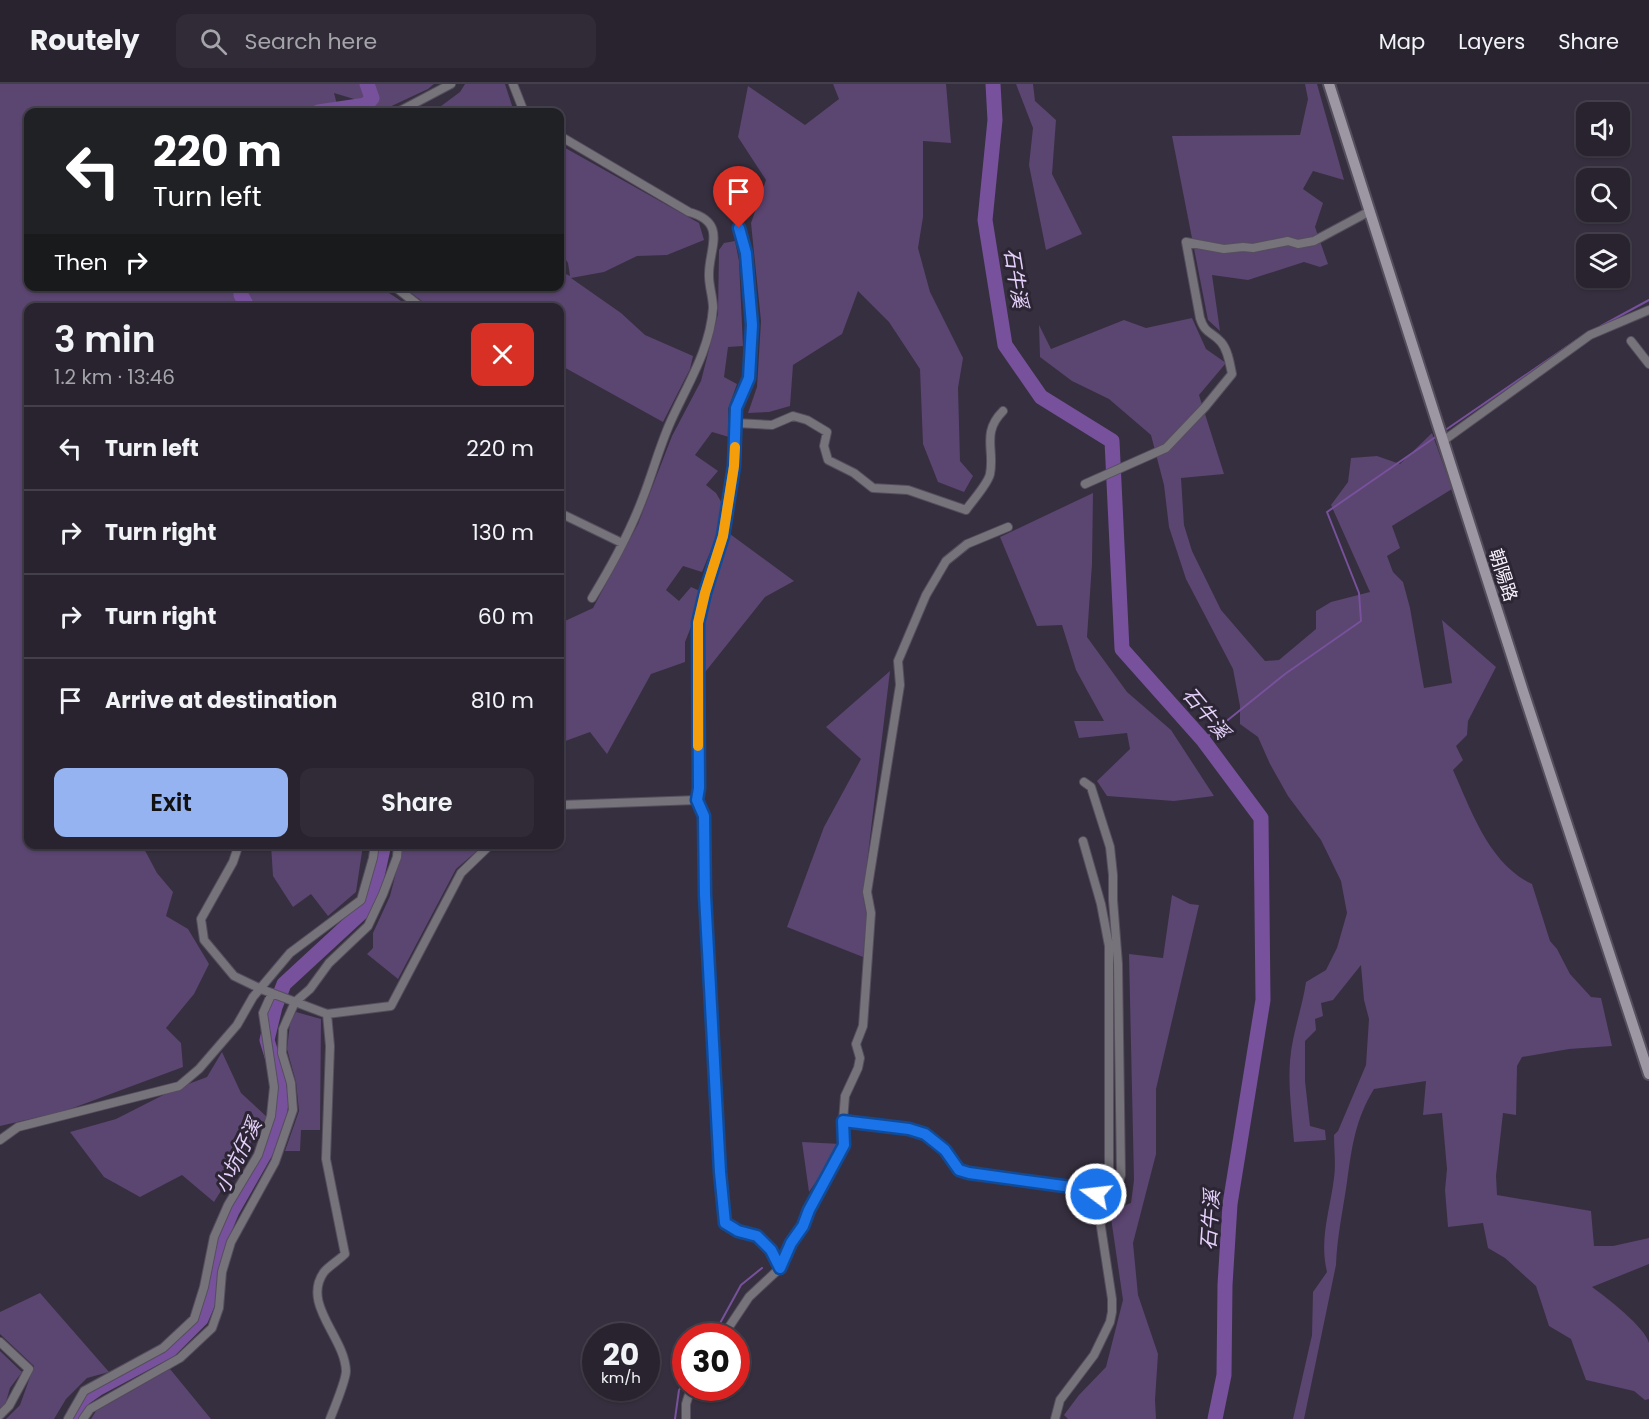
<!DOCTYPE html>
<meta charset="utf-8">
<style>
body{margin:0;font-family:Poppins,"Noto Sans TC",sans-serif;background:#302b37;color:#f1f3f6;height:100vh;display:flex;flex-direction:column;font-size:22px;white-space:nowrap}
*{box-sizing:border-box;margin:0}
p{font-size:20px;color:#a5a4aa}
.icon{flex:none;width:33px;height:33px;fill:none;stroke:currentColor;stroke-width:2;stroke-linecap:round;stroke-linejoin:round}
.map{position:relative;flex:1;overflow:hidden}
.details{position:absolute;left:24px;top:219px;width:540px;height:546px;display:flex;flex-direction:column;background:#28232f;border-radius:12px;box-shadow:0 2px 4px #0004,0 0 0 2px #44404b}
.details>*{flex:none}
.hud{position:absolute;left:24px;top:24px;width:540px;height:183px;border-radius:12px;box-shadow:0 2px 4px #0004,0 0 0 2px #44404b;background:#202124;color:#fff;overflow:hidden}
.buttons{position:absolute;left:1576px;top:18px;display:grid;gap:12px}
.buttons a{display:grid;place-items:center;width:54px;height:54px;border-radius:12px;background:#28232f;box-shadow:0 2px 4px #0004,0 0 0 2px #44404b;font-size:30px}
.speed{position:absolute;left:582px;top:1239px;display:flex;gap:12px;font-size:30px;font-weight:700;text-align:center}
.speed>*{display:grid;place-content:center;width:78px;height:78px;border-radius:50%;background:#28232f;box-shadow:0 2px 4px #0004,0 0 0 2px #44404b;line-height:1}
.speed small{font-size:15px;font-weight:400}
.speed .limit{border:9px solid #d22;background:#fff;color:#111}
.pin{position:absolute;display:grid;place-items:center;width:51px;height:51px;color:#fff;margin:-62px -26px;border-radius:50% 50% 50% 0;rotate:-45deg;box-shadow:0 0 6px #0007}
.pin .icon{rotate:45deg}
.me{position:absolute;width:66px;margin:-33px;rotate:285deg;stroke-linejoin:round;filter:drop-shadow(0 0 4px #0008)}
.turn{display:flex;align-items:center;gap:21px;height:126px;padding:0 30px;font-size:27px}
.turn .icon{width:78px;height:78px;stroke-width:2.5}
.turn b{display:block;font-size:42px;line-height:51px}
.then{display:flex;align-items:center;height:57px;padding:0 30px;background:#0003;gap:12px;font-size:22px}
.round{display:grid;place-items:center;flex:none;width:63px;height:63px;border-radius:12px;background:#302b37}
.headline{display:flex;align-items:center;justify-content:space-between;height:102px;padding:0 30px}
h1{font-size:36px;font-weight:600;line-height:45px}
.cta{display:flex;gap:12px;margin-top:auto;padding:12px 30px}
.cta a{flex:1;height:69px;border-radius:12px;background:#95b2f1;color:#111;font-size:24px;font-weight:600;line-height:69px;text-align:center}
.cta a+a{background:#302b37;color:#f1f3f6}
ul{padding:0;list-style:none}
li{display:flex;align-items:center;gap:18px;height:84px;padding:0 30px;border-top:2px solid #44404b}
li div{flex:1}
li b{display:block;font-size:22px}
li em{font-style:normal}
header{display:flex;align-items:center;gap:36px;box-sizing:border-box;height:84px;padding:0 30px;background:#28232f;border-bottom:2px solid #44404b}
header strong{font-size:28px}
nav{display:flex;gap:33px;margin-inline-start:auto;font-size:21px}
.search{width:420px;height:54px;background:#302b37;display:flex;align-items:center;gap:15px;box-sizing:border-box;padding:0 21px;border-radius:12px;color:#a5a4aa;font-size:22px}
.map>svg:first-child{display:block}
.green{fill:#5b4571}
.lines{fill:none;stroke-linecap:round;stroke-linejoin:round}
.stream{stroke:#77519b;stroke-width:2}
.river{stroke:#77519b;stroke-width:15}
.street-casing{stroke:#554e5d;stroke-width:10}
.secondary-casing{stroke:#554e5d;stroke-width:14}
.street{stroke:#77737b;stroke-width:8}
.secondary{stroke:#9d97a4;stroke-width:10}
.route-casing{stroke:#114b97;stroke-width:15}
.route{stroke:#1a73e8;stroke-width:10}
.slow{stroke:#f59e0b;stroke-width:10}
.labels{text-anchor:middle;stroke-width:6;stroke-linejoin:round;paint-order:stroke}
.street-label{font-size:18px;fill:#f5f1fb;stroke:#2c2534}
.water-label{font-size:20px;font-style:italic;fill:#e5d1fb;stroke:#2c2534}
</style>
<header>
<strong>Routely</strong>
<div class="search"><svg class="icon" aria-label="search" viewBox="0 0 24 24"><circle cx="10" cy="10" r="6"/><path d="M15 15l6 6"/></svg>Search here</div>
<nav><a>Map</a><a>Layers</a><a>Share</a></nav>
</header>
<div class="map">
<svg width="1649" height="1335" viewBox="0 0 1649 1335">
<rect width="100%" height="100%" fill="#362f3f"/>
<!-- green -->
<path class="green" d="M0,0H434L428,5L383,26L370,22L368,28H357L354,15L334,9L339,28H28V202L380,203L410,223L28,224V760L142,761L157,789L173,808L166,832L188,845L209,880L194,910L166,944L181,959L183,983L65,1027L0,1042Z
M465,0H505L514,28H433L460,8Z
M833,0H946L951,59L923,57V133L918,164L930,208L963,274L958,304L960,377L973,392L964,408L938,398L923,360L920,285L889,238L858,207L842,250L793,281L790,322L769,328L748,329L757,303L761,237L751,139L766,96L738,53L748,2L805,41L839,15Z
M1016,0H1033L1035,17L1056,36L1052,90L1082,150L1046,166L1029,81L1033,44Z
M1305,0H1317L1344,96L1313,87L1303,105L1323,119L1315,143L1328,180L1320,183L1304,178L1248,196L1212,191L1220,247L1208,236L1172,52L1300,51L1308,15Z
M560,61L699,139L704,156L667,171L637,172L604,188L571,194L621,229L645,251L693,272L690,285L663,338L560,281V224L430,223L403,203L560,202V187L570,192L568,179L560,167Z
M735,157L739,177L743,262L728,263L724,293L737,300L728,325L729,353L712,348L695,371L718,387L706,401L716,409L723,421L717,451L702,488L683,482L666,506L679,517L691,503L700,507L693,538L685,558V578L651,590L607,670L590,648L560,659V542L565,537L593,524L638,440L672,352L701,297L718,230L719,166L724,159Z
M1192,234L1206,265L1226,279L1199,311L1224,390L1181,394L1184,441L1192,467L1221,526L1265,577L1279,576L1316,545V527L1331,518L1370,508L1331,421L1348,398L1351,374L1377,372L1400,380L1432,349L1452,405L1392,442L1400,464L1387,472L1393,488L1403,498L1410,524L1424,604L1452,599L1442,536L1496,583L1468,637L1467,651L1456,662L1463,676L1453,686C1471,726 1489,780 1532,800L1550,857L1557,865L1570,890L1591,913L1601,914L1612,962L1569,965L1522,973L1517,982L1516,1031L1503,1029L1496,1092L1497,1111L1591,1127L1594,1162H1613L1649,1154V1180L1592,1203C1605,1212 1646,1244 1649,1259C1649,1272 1649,1300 1649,1315L1645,1316L1634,1307L1586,1296L1571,1255L1549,1242L1536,1202L1505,1174L1488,1164L1483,1139L1448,1143L1445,1106L1447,1085L1442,1029L1423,1031L1426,997L1374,1005C1355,1036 1352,1063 1347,1098C1343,1126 1337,1153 1336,1181L1304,1335H1293L1312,1251L1313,1208L1327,1188C1319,1156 1330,1126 1334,1094C1336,1080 1334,1065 1334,1051L1338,1047L1366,981L1369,935L1364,916L1361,881L1333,916L1321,919L1323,932L1315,935L1316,946L1305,957V997L1310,1042L1325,1046L1326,1056L1294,1058C1292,1031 1288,1003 1290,977C1292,950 1302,925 1306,898L1326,886L1337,864L1347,829L1341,797L1321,756L1288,712L1270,680L1258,653L1240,640V622L1233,585L1186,495L1169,443L1164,401L1151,351L1109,315L1072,297L1040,273L1039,241L1051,265L1124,236L1146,244Z
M1093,409L1092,480L1087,553L1127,608L1171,646L1214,712L1174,717L1107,712L1097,697L1130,665L1127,649L1079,654L1074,637H1104L1076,586L1062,541L1037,542L1000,453Z
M730,450L794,497L765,513L702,592L705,533Z
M890,587L863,812L867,833L863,873L787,843L824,743L861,675L826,643Z
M271,761H363L356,808L328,832L311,810L293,823L273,792Z
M403,761H484L456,785L398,895L367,870L373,864V849L390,812Z
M1172,811L1190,820L1199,821L1156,1005V1070L1133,1159L1138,1211L1158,1270L1155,1316L1156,1335H1068L1064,1331L1079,1311L1106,1283L1123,1216L1110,1127L1131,1119L1134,1096L1129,870L1163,874Z
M296,928L321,935L320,1046H301L300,1067H285L299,1027L296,998L287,965L290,939Z
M222,968L241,1009L267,1033L214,1118L182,1091L140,1113L104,1093L70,1048L116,1035L175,1005L207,993Z
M802,1058L841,1060L809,1108Z
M40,1209L109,1288L87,1294L66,1315L54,1335H6L20,1321L34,1282L0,1250V1228Z
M0,1267L22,1288L10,1304L5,1321L0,1324Z
M170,1285L211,1335H91L96,1327Z"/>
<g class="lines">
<!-- stream -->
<path class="stream" d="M1601,242L1649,216
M1444,347L1581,253
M1203,656L1285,590L1361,537L1359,509L1327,428L1437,352
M713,1252L741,1201L762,1184
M675,1335L679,1306L686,1296"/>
<!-- river -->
<path class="river" d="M993,0L995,36L985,136L1005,261L1041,313L1112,357L1122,565L1203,656L1261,734L1263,916L1230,1120L1225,1201L1224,1291L1215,1335
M318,28L366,21L372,14L367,0
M240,202L241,211L248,224
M74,1330L84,1314L97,1305L170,1266L201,1235L210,1214L218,1161L232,1127L277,1048L281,1019L278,992L267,956L275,923L284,900L362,828L374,806L384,760"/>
<defs>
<path id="street" d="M513,0L524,28
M398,28L451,0
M560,52L689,128C729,139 708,165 709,192C709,203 713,213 713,224C710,266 687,301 670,339C659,364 652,391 642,416C629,450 611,483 592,514
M394,202L422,224
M1631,257L1649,280
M736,339L772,341L793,332L807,336L827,348L824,362L828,376L854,389L873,404L908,406L966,426C972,417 988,400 990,390C995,366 981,349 1003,327
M1443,357L1590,251L1649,226
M1085,400L1166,364L1205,323L1232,290C1230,280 1228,266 1221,258C1211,247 1205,250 1200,234L1186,158L1224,165L1243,163L1253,164L1288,157L1298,160L1314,157L1370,127
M560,429L622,459
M560,721L697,716
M1083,757L1101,820L1109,862V1088L1107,1098L1096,1110
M239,760L233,778L201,835L204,856L234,892L261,905L327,930L391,922L461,789L491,760
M327,930L330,962L326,1075L345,1170C339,1176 329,1182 324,1188C301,1220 345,1253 346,1287C346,1296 334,1325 330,1335
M843,1037L909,1045L925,1050L945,1066L959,1086L969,1089L1071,1103L1096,1110L1097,1115
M0,1056L18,1043L179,1002L199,985L237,941L253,913L290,869L361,816L373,774L375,760
M780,1184L791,1159L803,1142L809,1126L844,1061L843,1037L845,1012L858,984L860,974L856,960L863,942L871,829L867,808L900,601L898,577L926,511L946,477L967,460L1008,443
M723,1252L749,1213L780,1184L771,1166L757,1152L738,1147L725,1139L723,1130L705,811L704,732L697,716L699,704L698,539L705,509L723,452L734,382L736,324L749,294L752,241L746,169L739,144
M0,1258L29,1285L9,1322L0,1331
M68,1335L84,1307L163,1264L194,1235L204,1203L214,1153L228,1121L258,1071L271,1032L274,1003L263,929L272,909
M83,1335L90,1325L180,1274L212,1244L219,1224L222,1188L231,1158L275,1078L293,1026L291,999L282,969L283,945L295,918L310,905L329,879L368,842L383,810L397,773L398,760
M686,1335V1320L691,1304
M1055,1335L1060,1316L1094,1271L1110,1238L1112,1228V1215L1097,1117C1108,1110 1118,1105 1121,1091L1118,880L1113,816V791L1110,763L1091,703L1084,698"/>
<path id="secondary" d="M1329,0L1523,607L1649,990"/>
</defs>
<!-- street casing -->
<use href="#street" class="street-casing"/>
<!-- secondary casing -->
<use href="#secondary" class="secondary-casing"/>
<!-- street -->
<use href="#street" class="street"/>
<!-- secondary -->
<use href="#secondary" class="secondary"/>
</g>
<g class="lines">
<defs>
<path id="route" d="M739,144L746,169L752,241L749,294L736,324L734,382L723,452L705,509L698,539L699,704L697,716L704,732L705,811L720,1088L725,1139L738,1147L757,1152L771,1166L780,1184L791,1159L803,1142L809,1126L844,1061L843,1037L909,1045L925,1050L945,1066L959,1086L969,1089L1071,1103L1096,1110"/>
</defs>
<!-- route casing -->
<use href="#route" class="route-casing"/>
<!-- route -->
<use href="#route" class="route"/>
<!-- slow -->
<path class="slow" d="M698,662V539L705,509L723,452L734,382L735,363"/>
</g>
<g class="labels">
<!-- street labels -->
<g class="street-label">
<text transform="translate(1503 491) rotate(72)" y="6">朝陽路</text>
</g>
<!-- water labels -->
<g class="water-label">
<text transform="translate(1016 194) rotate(81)" y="7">石牛溪</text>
<text transform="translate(1206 629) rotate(50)" y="7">石牛溪</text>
<text transform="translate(238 1072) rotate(-64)" y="7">小坑仔溪</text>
<text transform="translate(1210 1136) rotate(-86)" y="7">石牛溪</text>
</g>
</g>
</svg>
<div class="buttons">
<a><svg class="icon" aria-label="sound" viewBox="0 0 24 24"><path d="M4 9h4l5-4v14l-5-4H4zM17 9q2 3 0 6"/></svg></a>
<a><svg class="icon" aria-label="search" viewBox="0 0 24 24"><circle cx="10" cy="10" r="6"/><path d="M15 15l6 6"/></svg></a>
<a><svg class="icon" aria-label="layers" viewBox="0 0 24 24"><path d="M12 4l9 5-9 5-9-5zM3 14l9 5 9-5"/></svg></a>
</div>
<div class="speed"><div>20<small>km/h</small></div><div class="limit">30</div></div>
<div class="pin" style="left:739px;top:144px;background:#d93025"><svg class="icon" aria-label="arrive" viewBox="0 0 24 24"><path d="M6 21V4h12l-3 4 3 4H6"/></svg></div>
<svg class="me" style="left:1096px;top:1110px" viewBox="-20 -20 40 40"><circle r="17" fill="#1a73e8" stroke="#fff" stroke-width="3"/><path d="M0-11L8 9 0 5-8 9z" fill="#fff"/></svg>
<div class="hud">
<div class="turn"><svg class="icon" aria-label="left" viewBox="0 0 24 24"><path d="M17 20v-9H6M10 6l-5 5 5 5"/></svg><div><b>220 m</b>Turn left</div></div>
<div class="then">Then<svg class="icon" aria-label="right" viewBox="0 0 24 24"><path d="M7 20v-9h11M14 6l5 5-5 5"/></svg></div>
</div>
<section class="details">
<div class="headline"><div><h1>3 min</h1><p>1.2 km · 13:46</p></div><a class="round" style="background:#d93025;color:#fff"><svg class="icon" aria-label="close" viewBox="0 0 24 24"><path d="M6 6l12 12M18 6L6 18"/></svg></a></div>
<ul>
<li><svg class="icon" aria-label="left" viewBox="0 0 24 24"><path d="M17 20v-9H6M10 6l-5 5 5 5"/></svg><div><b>Turn left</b></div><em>220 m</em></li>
<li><svg class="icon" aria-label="right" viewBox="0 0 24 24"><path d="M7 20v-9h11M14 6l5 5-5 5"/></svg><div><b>Turn right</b></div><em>130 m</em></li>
<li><svg class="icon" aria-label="right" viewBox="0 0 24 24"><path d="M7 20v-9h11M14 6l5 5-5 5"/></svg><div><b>Turn right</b></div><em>60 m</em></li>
<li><svg class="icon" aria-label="arrive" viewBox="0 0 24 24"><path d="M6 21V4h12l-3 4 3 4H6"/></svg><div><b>Arrive at destination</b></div><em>810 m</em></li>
</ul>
<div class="cta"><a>Exit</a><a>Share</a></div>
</section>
</div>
